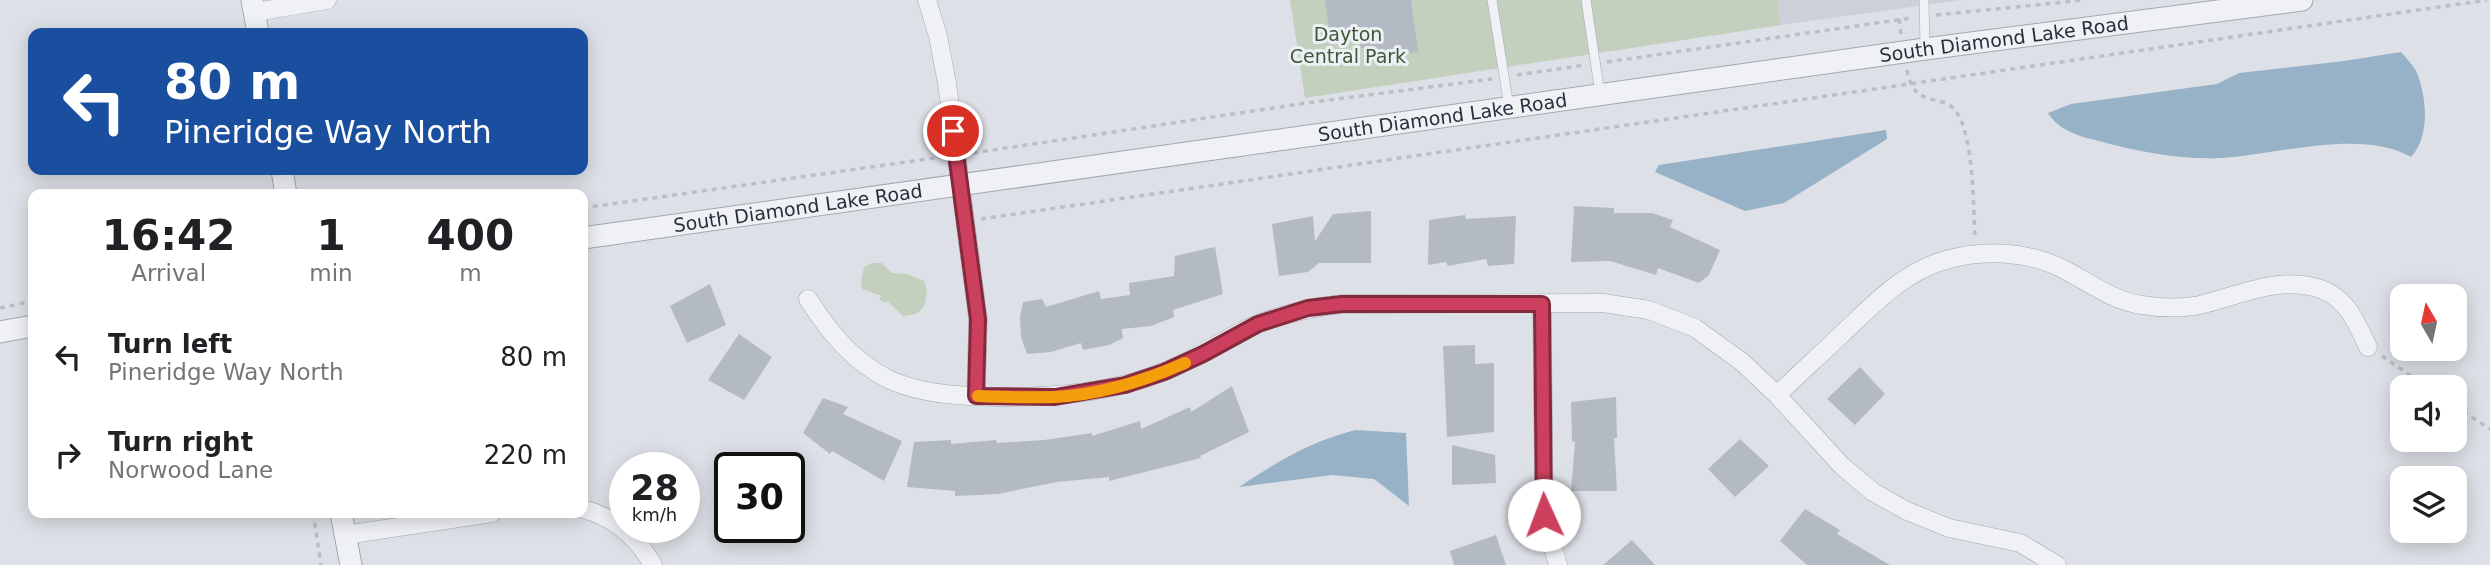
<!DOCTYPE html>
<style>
body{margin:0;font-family:"DejaVu Sans",sans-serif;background:#f6f6f6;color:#202124;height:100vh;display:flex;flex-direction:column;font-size:26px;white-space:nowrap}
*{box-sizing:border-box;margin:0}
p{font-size:23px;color:#757577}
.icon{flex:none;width:38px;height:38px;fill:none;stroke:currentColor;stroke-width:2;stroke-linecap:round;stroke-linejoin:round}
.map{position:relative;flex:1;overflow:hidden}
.details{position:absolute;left:28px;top:189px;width:560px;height:329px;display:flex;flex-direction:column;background:#fff;border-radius:14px;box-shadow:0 4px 18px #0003}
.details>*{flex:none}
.top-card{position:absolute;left:28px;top:28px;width:560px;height:147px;border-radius:14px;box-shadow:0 4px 18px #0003;background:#1a4fa0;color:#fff;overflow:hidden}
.needle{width:46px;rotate:351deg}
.tools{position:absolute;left:2390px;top:284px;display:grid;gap:14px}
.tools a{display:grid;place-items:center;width:77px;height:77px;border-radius:14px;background:#fff;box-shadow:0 4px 18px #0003;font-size:35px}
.speed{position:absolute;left:609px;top:452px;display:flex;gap:14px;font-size:35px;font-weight:700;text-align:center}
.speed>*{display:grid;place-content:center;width:91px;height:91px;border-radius:50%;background:#fff;box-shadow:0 4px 18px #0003;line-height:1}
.speed small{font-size:18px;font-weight:400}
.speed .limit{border:4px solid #111;border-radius:10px;background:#fff;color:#111}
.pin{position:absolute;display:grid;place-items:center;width:60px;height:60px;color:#fff;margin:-30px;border:4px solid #fff;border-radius:50%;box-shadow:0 2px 7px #0007}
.me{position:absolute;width:77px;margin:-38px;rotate:358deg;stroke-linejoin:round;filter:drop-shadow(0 0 5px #0008)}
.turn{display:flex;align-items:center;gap:24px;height:147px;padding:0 21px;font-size:32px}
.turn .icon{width:91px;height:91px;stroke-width:2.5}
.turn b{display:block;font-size:49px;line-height:60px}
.eta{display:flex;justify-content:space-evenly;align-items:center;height:119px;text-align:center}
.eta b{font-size:42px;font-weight:800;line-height:49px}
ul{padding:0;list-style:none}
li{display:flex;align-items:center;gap:21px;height:98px;padding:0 21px}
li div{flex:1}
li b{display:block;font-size:26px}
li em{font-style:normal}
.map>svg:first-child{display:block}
.built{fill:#cbd0d9}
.green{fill:#c3d0be}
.water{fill:#97b1c7}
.building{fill:#b4bac3}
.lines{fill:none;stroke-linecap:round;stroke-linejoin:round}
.service-casing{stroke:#a2a8b1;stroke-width:10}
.minor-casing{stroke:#a2a8b1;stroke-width:19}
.tertiary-casing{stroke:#a2a8b1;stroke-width:23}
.path{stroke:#bbbfc5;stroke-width:3.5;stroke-dasharray:5 5;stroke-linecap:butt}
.service{stroke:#eff1f5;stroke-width:9}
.minor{stroke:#eff1f5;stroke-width:18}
.tertiary{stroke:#eff1f5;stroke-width:21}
.route-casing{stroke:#852a3c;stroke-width:18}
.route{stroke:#cd405d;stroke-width:12}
.slow{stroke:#f59e0b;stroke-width:12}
.labels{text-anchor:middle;stroke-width:6;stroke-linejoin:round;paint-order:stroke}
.park-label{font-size:19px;fill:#3d5834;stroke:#ecf0f4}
.street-label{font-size:19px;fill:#26303d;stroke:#ecf0f4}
</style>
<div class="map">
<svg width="2490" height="565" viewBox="0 0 2490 565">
<rect width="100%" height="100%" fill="#dde1e7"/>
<!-- built -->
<path class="built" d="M1777,0H1961L1781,25Z"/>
<!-- green -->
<path class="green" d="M1290,0H1777L1781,25L1305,98Z
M873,263H882L892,273L907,274L924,281L927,290L924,307L916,314L903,316L887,301L885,303L879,299L881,296L862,289L861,282L864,267Z"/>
<!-- water -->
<path class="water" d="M2401,52C2406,58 2414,66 2417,73C2427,98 2430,137 2411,157C2361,128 2276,155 2220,158C2184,160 2138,152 2103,142C2082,137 2060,132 2048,113L2071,104L2217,84L2239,73L2344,61Z
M1886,130L1887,139L1784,203L1745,211L1655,172L1659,165Z
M1355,430L1406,433L1409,506L1374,479L1332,475L1239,487C1278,461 1310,442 1355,430Z"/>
<!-- building -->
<path class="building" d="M1325,0H1411L1418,52L1376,58L1374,47L1361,48L1360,40L1331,44Z
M1574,206L1614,208V213H1652L1673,220L1670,227L1720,250L1709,275L1699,283L1658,268L1656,275L1610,261L1571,262Z
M1371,211V263H1319L1308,272L1279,276L1272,224L1313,216L1315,241L1333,214Z
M1465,215L1466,219L1516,216L1514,264L1488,266L1486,259L1448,266L1446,262L1428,265L1429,220Z
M1215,247L1223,294L1173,310L1174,317L1151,326L1122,329L1123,338L1109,345L1083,350L1081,343L1051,352L1027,354L1021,337L1020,317L1023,302L1042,299L1046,307L1099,291L1101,299L1130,295L1129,283L1174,276L1175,256Z
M710,284L726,325L687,343L670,306Z
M739,334L772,357L744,400L708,380Z
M1475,345V364L1494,363V432L1447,437L1443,346Z
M1860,367L1885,394L1855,425L1827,399Z
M1232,386L1249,432L1200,456L1201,458L1109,481V477L1057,482L998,494L955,496V491L907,487L914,442L951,440V444L996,440L997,443L1044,440L1092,433V436L1140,421L1141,429L1190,407L1191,412Z
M1616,397L1617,438H1614L1617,491H1571L1575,442L1572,441L1571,402Z
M823,398L848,407L843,414L902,441L884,481L832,451L830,454L803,433Z
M1740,439L1769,466L1735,497L1708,469Z
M1452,445L1495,455L1496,483L1452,485Z
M1805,509L1840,530L1837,534L1890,565H1807L1780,541Z
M1496,535L1506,565H1454L1450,551Z
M1632,540L1655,565H1603Z"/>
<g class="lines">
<defs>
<path id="service" d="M1492,0L1509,107
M1586,0L1600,94
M1924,0L1925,47"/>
<path id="minor" d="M927,0L938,36L947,83L978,319L976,396
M255,12L327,0
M808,299C830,333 853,362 890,380C924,395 962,396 999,397C1057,397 1111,393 1166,371C1198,358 1227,336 1260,323C1287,313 1314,307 1342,304L1603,303L1649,310L1695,328L1742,362L1777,395L1842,466L1873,492L1907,511L1949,528L2020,543L2057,565
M1542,304L1544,515L1558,565
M1777,395C1799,374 1821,354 1843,333C1873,305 1904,271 1946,260C1984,249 2029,251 2065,270C2090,283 2113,301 2142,305C2161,308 2181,309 2200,305C2238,296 2275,277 2314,287C2345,294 2356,321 2368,347
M583,509C614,517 637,537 653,565
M345,535L492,513"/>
<g id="tertiary">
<path d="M252,0L258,33"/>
<path d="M282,170L286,194"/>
<path id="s1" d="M583,238L1925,49L2302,0"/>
<path d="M0,332L33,326"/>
<path d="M341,513L351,565"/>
</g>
</defs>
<!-- service casing -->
<use href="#service" class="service-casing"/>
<!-- minor casing -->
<use href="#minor" class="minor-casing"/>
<!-- tertiary casing -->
<use href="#tertiary" class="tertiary-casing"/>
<!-- path -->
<path class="path" d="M1936,15L2084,0
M1899,19L1901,35
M1607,62L1911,18
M1907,70C1915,112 1942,90 1957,113C1974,139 1973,206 1975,238
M1517,75L1585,65
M973,153L1306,103L1492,79
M583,208L941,157
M981,219L2487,0
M0,308L33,301
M2382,356L2427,387
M2455,406L2490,429
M313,513L321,565"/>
<!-- service -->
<use href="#service" class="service"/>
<!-- minor -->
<use href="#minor" class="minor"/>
<!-- tertiary -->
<use href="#tertiary" class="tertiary"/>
</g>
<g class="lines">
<defs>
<path id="route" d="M953,131L978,319L976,396L1055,397L1125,385L1164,372L1203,354L1258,324L1308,308L1342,304H1542L1544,515"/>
</defs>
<!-- route casing -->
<use href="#route" class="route-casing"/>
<!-- route -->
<use href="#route" class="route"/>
<!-- slow -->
<path class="slow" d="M978,396C1003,397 1029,398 1054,397C1099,395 1144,381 1185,363"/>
</g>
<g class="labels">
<!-- park labels -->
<g class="park-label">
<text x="1348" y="41">Dayton<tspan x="1348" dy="22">Central Park</tspan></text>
</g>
<!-- street labels -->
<g class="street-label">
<text dy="7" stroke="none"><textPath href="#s1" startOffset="1435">South Diamond Lake Road</textPath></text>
<text dy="7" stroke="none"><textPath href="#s1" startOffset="868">South Diamond Lake Road</textPath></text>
<text dy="7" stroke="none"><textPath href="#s1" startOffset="217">South Diamond Lake Road</textPath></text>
</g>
</g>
</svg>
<div class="tools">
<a><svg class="needle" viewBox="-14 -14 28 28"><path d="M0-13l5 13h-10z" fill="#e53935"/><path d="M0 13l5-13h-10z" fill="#757577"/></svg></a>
<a><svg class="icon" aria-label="sound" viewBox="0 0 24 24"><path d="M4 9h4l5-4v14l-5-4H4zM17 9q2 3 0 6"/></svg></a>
<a><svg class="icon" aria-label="layers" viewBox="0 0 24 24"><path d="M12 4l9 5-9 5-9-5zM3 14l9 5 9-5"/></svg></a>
</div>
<div class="speed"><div>28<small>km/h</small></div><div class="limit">30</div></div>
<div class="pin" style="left:953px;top:131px;background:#d93025"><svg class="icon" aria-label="arrive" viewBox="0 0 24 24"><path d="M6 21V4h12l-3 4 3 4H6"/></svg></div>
<svg class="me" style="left:1544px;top:515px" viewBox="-20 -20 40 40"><circle r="19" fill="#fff"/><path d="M0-13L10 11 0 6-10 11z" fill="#cd405d"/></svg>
<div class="top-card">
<div class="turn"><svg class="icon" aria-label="left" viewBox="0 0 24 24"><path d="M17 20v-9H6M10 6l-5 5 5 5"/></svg><div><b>80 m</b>Pineridge Way North</div></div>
</div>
<section class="details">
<div class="eta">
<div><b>16:42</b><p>Arrival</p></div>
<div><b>1</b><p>min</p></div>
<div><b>400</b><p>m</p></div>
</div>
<ul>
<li><svg class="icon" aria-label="left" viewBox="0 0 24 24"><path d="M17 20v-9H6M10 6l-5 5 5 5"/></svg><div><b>Turn left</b><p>Pineridge Way North</p></div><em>80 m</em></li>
<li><svg class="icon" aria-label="right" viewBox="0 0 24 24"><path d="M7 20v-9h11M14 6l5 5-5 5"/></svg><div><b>Turn right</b><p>Norwood Lane</p></div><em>220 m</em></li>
</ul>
</section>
</div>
